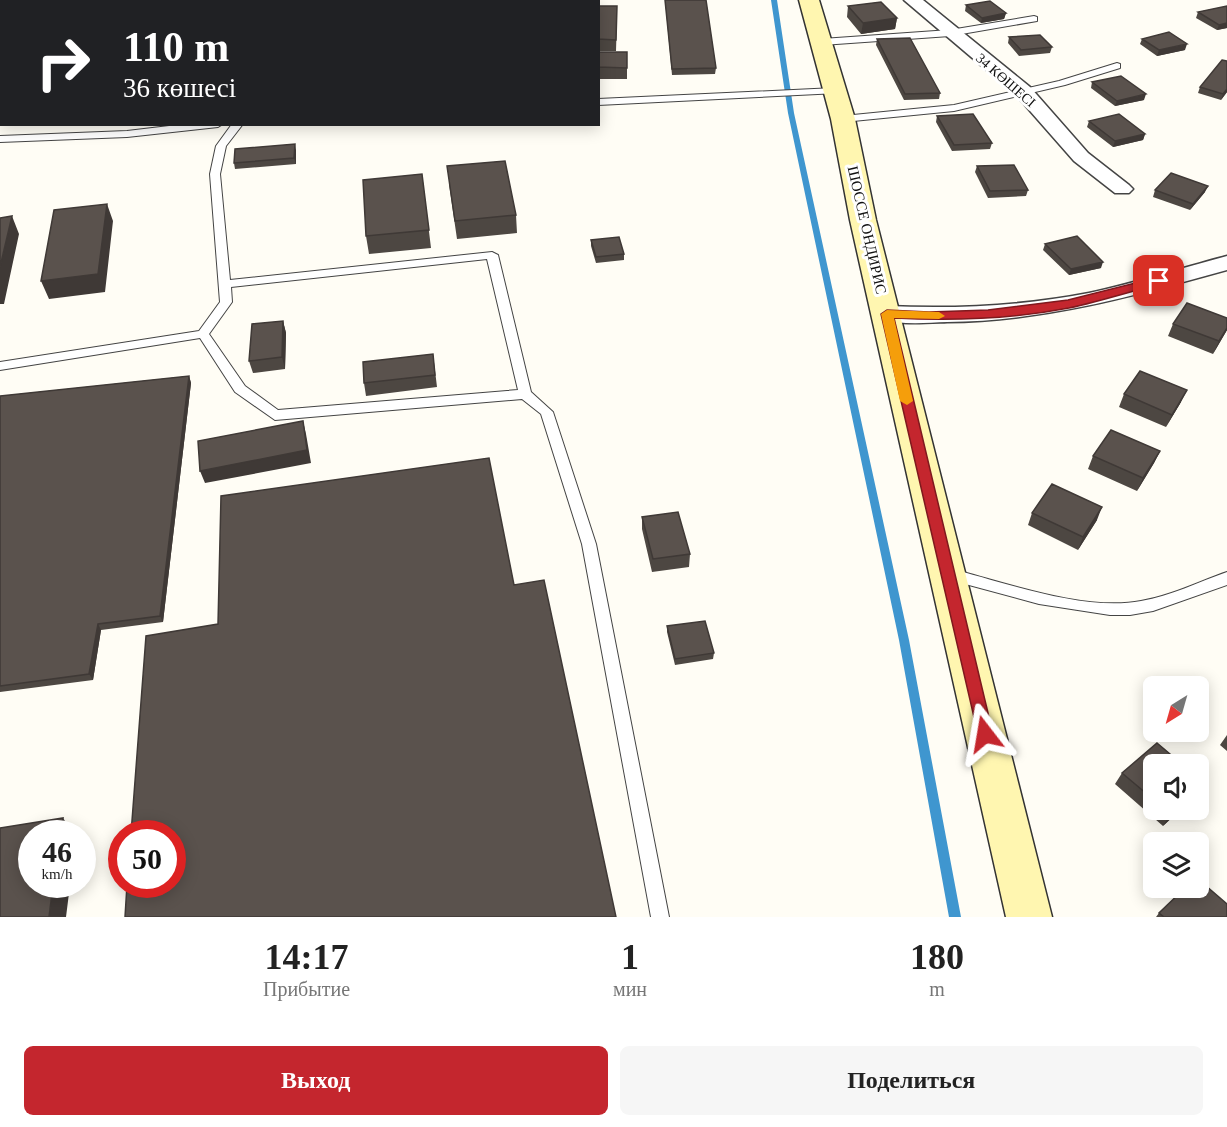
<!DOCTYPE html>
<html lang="ru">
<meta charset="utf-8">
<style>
body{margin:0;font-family:"Times New Roman",serif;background:#f6f6f6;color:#222;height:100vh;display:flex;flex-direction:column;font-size:22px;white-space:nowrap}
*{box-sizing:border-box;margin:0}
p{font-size:20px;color:#767676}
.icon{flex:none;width:33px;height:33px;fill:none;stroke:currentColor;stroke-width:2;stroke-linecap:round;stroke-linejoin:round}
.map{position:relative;height:917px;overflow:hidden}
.details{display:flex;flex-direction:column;background:#fff;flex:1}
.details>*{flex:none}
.top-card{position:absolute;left:0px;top:0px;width:600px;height:126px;box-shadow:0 3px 15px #0003;background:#202124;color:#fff;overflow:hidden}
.needle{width:39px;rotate:217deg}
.fabs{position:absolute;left:1143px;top:676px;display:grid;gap:12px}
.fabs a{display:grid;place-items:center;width:66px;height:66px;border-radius:9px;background:#fff;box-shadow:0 3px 15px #0003;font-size:30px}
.speed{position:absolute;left:18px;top:820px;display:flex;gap:12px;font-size:30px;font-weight:700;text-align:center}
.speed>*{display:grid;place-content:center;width:78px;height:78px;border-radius:50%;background:#fff;box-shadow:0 3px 15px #0003;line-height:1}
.speed small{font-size:15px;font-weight:400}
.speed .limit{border:9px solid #d22;background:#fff;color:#111}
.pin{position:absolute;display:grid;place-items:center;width:51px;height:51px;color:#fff;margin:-26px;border-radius:12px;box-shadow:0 3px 9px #0006}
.me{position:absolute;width:66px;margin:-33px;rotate:346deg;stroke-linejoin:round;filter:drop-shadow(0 0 4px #0008)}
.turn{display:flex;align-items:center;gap:21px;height:126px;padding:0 24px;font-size:27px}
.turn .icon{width:78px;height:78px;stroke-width:2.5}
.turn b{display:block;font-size:42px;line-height:51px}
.eta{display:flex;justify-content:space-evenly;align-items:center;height:102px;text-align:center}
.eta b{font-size:36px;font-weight:600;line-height:42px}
.cta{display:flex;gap:12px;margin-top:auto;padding:12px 24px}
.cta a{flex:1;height:69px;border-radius:9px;background:#c4262e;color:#fff;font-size:24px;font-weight:600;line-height:69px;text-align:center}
.cta a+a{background:#f6f6f6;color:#222}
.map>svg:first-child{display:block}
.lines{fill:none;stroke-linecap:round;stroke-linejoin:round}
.stream{fill:#3f96cf;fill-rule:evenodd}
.lane-casing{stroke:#444;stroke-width:2}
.street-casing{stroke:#444;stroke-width:3}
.secondary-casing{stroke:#333;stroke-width:3}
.lane{fill:#fff;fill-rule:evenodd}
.street{fill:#fff;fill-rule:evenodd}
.secondary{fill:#fff6b0;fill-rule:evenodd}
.wall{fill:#4d4742}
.shaded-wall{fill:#3f3936}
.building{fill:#5a524d;stroke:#3f3936;stroke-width:1.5}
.route{fill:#c4262e;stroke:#7f191e;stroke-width:1.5}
.slow{fill:#f59e0b}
.labels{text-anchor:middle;stroke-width:6;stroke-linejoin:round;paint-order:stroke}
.far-street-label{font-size:14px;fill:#111;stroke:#fff}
.street-label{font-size:15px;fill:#111;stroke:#fff}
</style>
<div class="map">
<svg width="1227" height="917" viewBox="0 0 1227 917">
<rect width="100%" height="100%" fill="#fffdf5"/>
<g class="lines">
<!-- stream -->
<path class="stream" d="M771,0H777L794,113L909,640L961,917H949L899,640L788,113Z"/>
<defs>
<path id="lane" d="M1034,16L1037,17V21L950,36L822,45L818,42L822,39L950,30Z
M1117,63L1120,64V68L1065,85L954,111L843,122L838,119L843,116L954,105L1059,81Z
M835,88L838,89V93L598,105V99Z
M186,124H223L218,127L127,137L0,142V136L127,131Z
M232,124H243L226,146L220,174L230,280L492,252L498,255L531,392L553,412L596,544L669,917H651L582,544L541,414L522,399L275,420L235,392L200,338L0,370V362L199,331L220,302L210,174L216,146ZM487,259L518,390L278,410L245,386L209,334L232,302L231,287Z
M948,568C1004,582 1084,612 1141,601C1171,596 1198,582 1227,572V585L1153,611L1130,615H1110L1039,604L943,578L941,574L943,570Z"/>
<path id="street" d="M904,0H923L1030,87L1088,153L1129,185L1133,189L1129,193H1115L1074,161L1016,95Z
M1227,256V270C1134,296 1044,321 947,322C925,323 900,325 879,319L875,314L879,309L887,306C955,309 1022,306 1089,293C1136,283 1181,268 1227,256Z"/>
<path id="secondary" d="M799,0H819L855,119L876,220L1052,917H1006L850,220L831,119Z"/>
</defs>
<!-- lane casing -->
<use href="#lane" class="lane-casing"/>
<!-- street casing -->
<use href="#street" class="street-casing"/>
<!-- secondary casing -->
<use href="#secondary" class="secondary-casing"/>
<!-- lane -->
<use href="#lane" class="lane"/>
<!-- street -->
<use href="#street" class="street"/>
<!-- secondary -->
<use href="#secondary" class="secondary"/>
</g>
<!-- wall -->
<path class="wall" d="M665,0H706L716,68L715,74L672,75Z
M966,5L1006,13L1004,19L981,23L965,11Z
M598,6L617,17L616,51H598Z
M848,6L897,18L895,29L861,34L847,17Z
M1227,6V28L1217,30L1196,18L1198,12Z
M1009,37L1052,47L1050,53L1019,56L1008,43Z
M877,39L940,93L939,99L904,100L876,45Z
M1142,39L1185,50L1157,56L1140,44Z
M598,52H627V79H598Z
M0,80H2V114H0Z
M1092,82L1144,100L1115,106L1091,88Z
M1200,87L1227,92L1221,100L1198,93Z
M937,116L992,143L990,149L952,151L936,122Z
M1089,121L1145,134L1143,140L1113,147L1087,127Z
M296,150V164L235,169L234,163Z
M977,166L1028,190L1026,196L988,198L975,172Z
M422,174L431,248L369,254L366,236Z
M449,184L516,215L517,233L457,239Z
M1155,190L1205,192L1190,210L1153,197Z
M591,240L624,254V260L596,263L591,246Z
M1045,244L1101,268L1069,275L1043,250Z
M1227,318V330L1213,354L1168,336L1173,324Z
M283,321L286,333L285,369L253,373L249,361Z
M433,354L437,387L366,396L364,383Z
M189,376L191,383L163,622L101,630L93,680L0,692V396Z
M1124,394L1181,402L1166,427L1119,407Z
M1160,451L1154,463L1137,491L1088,469L1093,456Z
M1032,513L1097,520L1078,550L1028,525Z
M642,517L690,554L689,567L652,572L642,529Z
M667,626L714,653L713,659L675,665L667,632Z
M1227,735V751L1220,745Z
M1154,765V810H1180L1163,826L1115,784L1122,773Z
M1159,913L1227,917H1156Z"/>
<!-- shaded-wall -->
<path class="shaded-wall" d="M1006,13L1004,19L981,23L982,18Z
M897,18L895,29L861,34L863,23Z
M1227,23V28L1217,30L1219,25Z
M1187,44L1185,50L1157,56L1159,50Z
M1227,89V92L1221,100L1223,94Z
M1146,94L1144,100L1115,106L1117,101Z
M1145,134L1143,140L1113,147L1115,141Z
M295,144L296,150V164L294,158Z
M1208,186L1205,192L1190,210L1193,204Z
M107,204L113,221L105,292L49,299L41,281Z
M12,216L19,234L4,304H0V267Z
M1103,262L1101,268L1069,275L1071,269Z
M283,321L286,333L285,369L282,357Z
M1227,328V330L1213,354L1219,341Z
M189,376L191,383L163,622L160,616Z
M1187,390L1181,402L1166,427L1172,415Z
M303,421L306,434L311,463L205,483L200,471Z
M1160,451L1154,463L1137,491L1143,478Z
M1102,507L1097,520L1078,550L1083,537Z
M98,624L101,630L93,680L89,674Z
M1176,810H1180L1163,826L1170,815Z
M63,818L74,834H60Z
M53,885H70L66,917H49Z"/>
<!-- building -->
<path class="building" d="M665,0H706L716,68L672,69Z
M990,1L1006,13L982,18L966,5Z
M881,2L897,18L863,23L848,6Z
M598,6H617L616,40L598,39Z
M1227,6V23L1219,25L1198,12Z
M1169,32L1187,44L1159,50L1142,39Z
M1040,35L1052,47L1021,50L1009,37Z
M910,38L940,93L905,94L877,39Z
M0,46H2V57H0Z
M598,52H627V68L598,67Z
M1222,60L1227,61V89L1223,94L1200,87Z
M1121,76L1146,94L1117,101L1092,82Z
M0,80H2V102H0Z
M973,114L992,143L954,145L937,116Z
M1119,114L1145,134L1115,141L1089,121Z
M295,144L294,158L234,163L235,149Z
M505,161L516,215L455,221L447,166Z
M1014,165L1028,190L990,191L977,166Z
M1171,173L1208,186L1193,204L1155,190Z
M422,174L429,230L366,236L363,180Z
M107,204L98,274L41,281L54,210Z
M12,216L0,267V218Z
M1077,236L1103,262L1071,269L1045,244Z
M619,237L624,254L596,257L591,240Z
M1187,303L1227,318V328L1219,341L1173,324Z
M283,321L282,357L249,361L252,324Z
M433,354L435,375L364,383L363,362Z
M1140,371L1187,390L1172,415L1124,394Z
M189,376L160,616L98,624L89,674L0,686V396Z
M303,421L307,450L200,471L198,441Z
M1111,430L1160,451L1143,478L1093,456Z
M489,458L514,585L544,580L616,917H125L127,885H172V834H131L146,636L218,624L221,496Z
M1052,484L1102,507L1083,537L1032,513Z
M678,512L690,554L653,559L642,517Z
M705,621L714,653L675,659L667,626Z
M1157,743L1183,765H1154V800L1122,773Z
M1198,778L1205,784L1198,789Z
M1165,810H1176L1170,815Z
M63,818L60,834H32V885H53L49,917H0V828Z
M1198,879L1227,904V917H1164L1159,913L1185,888H1198Z"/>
<!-- route -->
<path class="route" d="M1159,277L1165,281L1163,283C1132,291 1101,301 1069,308C1012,319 951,321 894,318L993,734L991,739L985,741L979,739L881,314L887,310L929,312L988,310L1068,300Z"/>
<!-- slow -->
<path class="slow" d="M887,310L939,312L945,316L939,319L894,318L913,401L907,405L900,401L881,314Z"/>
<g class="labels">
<!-- far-street labels -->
<g class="far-street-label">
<text transform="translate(1006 80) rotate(41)" y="5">34 КӨШЕСІ</text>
</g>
<!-- street labels -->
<g class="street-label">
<text transform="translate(867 230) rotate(77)" y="5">ШОССЕ ОНДИРИС</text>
</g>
</g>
</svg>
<div class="fabs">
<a><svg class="needle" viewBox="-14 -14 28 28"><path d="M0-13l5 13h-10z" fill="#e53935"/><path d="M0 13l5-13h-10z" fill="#767676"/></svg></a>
<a><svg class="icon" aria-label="sound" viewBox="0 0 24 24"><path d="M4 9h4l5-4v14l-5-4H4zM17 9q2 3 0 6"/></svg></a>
<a><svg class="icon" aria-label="layers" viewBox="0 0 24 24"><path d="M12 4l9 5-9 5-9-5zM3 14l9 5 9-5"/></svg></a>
</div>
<div class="speed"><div>46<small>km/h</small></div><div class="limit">50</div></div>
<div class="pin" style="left:1159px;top:281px;background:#d93025"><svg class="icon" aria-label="arrive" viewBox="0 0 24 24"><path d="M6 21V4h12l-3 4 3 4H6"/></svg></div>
<svg class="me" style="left:985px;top:734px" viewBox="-20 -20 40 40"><path d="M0-17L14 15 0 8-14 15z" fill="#c4262e" stroke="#fff" stroke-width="4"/></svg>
<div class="top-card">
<div class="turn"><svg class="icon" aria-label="right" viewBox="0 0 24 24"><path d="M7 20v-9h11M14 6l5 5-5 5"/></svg><div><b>110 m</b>36 көшесі</div></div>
</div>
</div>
<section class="details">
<div class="eta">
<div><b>14:17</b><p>Прибытие</p></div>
<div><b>1</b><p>мин</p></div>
<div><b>180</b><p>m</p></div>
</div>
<div class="cta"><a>Выход</a><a>Поделиться</a></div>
</section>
